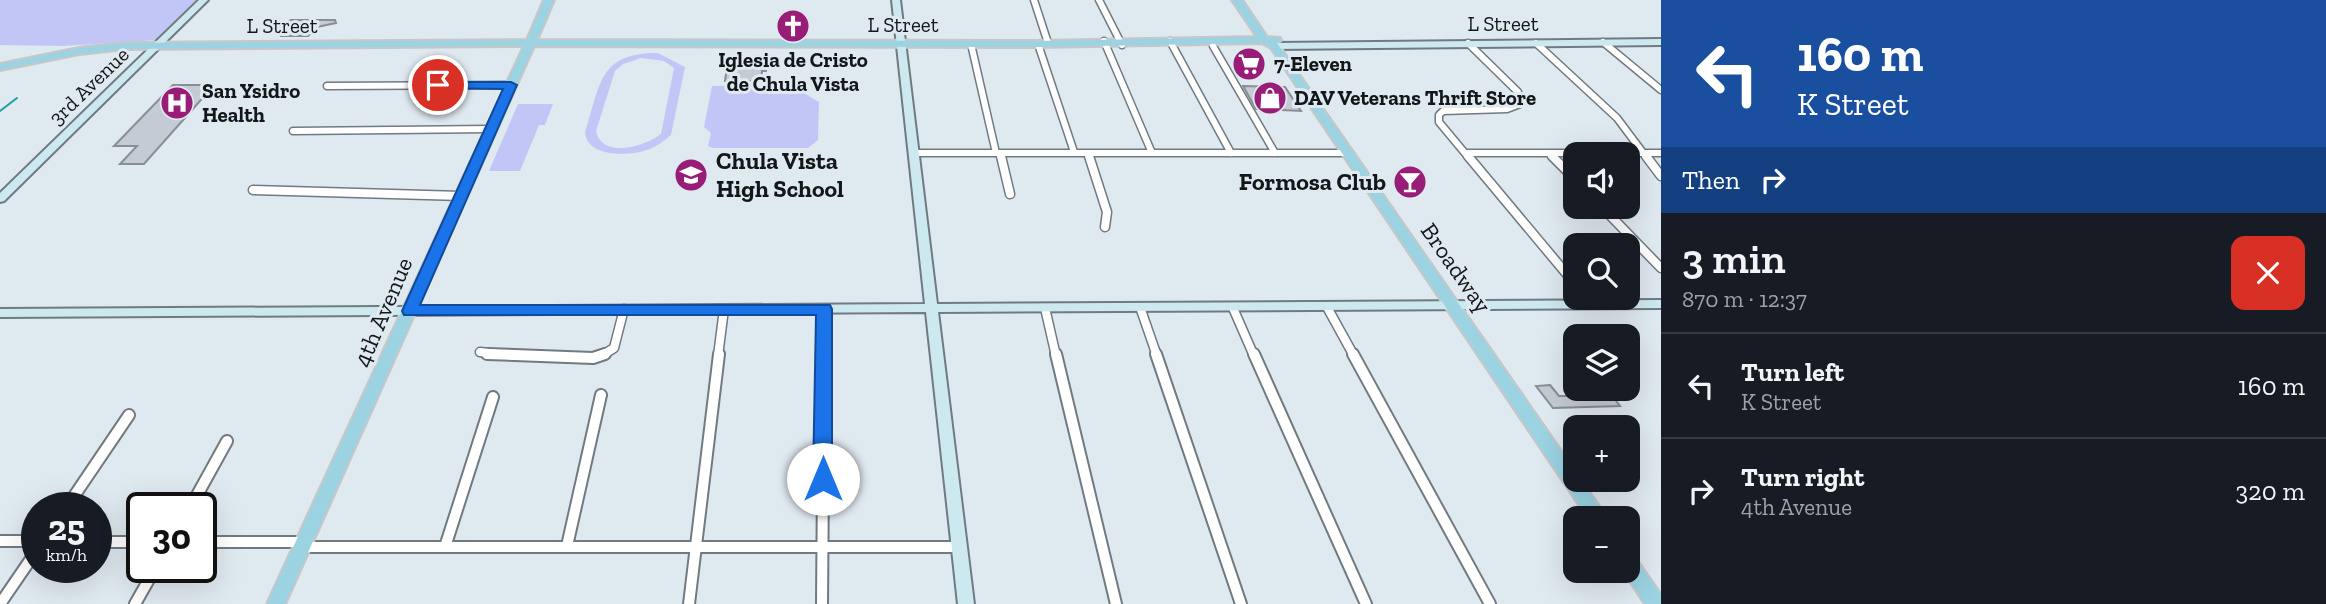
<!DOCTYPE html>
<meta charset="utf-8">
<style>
body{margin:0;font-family:"Zilla Slab",serif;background:#20242c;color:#f1f3f6;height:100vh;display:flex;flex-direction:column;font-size:26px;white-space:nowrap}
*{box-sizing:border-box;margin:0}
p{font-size:23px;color:#9ea1a6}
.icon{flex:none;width:38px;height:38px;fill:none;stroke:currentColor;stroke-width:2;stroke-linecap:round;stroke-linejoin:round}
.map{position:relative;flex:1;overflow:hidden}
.panel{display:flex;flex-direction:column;background:#171b24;width:665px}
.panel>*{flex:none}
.banner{background:#1a4fa0;color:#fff;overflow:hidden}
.buttons{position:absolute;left:1563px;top:142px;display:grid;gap:14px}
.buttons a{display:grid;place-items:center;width:77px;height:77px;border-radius:14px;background:#171b24;box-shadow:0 7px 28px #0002;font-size:35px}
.speed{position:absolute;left:21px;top:492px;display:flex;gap:14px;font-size:35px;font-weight:700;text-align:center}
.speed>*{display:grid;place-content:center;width:91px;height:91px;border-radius:50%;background:#171b24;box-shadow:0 7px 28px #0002;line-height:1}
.speed small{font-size:18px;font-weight:400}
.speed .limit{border:4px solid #111;border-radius:10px;background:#fff;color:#111}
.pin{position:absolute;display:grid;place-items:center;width:60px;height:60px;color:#fff;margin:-30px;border:4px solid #fff;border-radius:50%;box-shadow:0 2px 7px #0007}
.me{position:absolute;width:77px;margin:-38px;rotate:0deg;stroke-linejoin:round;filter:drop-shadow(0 0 5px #0008)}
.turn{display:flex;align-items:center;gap:24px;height:147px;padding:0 21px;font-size:32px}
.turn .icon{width:91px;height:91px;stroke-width:2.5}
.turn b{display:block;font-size:49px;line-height:60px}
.then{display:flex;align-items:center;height:66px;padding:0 21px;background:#0003;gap:14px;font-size:26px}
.round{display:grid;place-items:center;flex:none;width:74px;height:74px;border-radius:14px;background:#20242c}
.overview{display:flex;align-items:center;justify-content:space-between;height:119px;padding:0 21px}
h1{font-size:42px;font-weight:600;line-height:52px}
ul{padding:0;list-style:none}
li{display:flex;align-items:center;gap:21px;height:105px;padding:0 21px;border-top:2px solid #363941}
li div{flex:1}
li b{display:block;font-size:26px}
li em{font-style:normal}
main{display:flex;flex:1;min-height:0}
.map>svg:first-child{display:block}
.green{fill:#c1c6f6;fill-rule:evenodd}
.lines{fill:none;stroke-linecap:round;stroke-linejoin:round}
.stream{stroke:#209ea1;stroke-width:2}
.building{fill:#c5cbd4;stroke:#888d96;stroke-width:2}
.street-far2-casing{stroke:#717a80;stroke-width:9}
.street-far1-casing{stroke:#717a80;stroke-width:11}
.street-casing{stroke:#717a80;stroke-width:14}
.secondary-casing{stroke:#717a80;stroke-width:4}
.primary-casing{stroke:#c7c7c8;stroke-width:4}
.street-far2{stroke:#fff;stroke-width:6}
.street-far1{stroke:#fff;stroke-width:8}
.street{stroke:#fff;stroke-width:10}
.secondary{fill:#cde9f0;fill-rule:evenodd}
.primary{fill:#9bd3e2;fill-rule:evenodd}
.route{fill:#1a73e8;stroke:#114b97;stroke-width:2}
.labels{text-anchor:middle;stroke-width:6;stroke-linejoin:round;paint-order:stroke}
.far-street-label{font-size:21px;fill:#14171a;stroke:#dfe9f0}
.far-poi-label{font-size:21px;font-weight:bold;fill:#14171a;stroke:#dfe9f0;text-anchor:start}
.poi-label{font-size:24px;font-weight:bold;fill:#14171a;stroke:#dfe9f0;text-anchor:start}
.street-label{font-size:24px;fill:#14171a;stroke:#dfe9f0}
</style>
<main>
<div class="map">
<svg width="1661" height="604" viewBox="0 0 1661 604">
<rect width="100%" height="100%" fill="#dfe9f0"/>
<!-- green -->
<path class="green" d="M0,0H196L156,40L63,46L0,45Z
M658,53L685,67L671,135C664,141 656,147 647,150C629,156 587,158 585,132C601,84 598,53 658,53ZM641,58L664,61L674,68L661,134C646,146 602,160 596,131L615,71L623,64Z
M790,85L819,102L818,140L808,148H713L708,146L711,133L704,127L712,86Z
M518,104H553L545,125H539L520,171H489Z"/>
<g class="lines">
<!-- stream -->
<path class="stream" d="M0,111L17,98"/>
</g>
<!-- building -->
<path class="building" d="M291,20H335L336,23L317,27L308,36H281L279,30L287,26L284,23Z
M724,58H736L735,63L767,59L766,71H762L761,81H725L727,67H723Z
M173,85H209L203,92H208L144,164H120L137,146H114Z
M1243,86L1285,87L1301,111L1256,109Z
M1550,385L1559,396H1583L1578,388H1606L1620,406L1553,408L1536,386Z"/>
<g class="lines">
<defs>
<path id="street-far2" d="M1034,0L1048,43
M1099,0L1122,45
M1104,41L1152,153
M1170,41L1231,153
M1603,42L1661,90
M1468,43L1518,92L1520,104L1507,109L1443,111L1439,115V122L1469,158
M1536,43L1617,118L1647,158
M971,44L996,153
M1038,44L1074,152
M1213,46L1275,153
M327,86L511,85
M293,131L491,129
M913,153H1347
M1000,153L1001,158
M1088,153L1090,158
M1465,153H1661
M1550,154L1554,158"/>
<path id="street-far1" d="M1001,156L1010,194
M1089,156L1107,212L1105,227
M1468,156L1575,284
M1552,156L1575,179
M1646,156L1661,176
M253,190L461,196
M1601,206L1661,268
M1140,307L1157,356
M1327,307L1354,356
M1045,308L1056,356
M1233,308L1254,356
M480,352L516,356
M601,356L614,348L624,309
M718,356L724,309
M824,356V309"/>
<path id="street" d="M487,354L593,358L605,354
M1056,354L1116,604
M1156,354L1241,604
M1254,354L1366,604
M1353,354L1490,604
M66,508L129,415
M190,508L227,441
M0,541H37
M96,542H142
M201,542H305
M567,546L601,395
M302,547H958
M445,547L493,397
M0,604L37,550
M135,604L156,567
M689,604L719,354
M822,604L824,354"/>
<path id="secondary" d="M199,0H208L4,201L0,202V193Z
M892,0H900L937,304L1661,300V308L938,312L974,604H958L926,312L0,317V309L925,304Z
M1661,39V45L1275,49L1271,46L1275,43Z"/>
<path id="primary" d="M544,0H554L537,40L1038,41L1257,37L1232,0H1242L1267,37L1280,38L1281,40L1277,43L1575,471V480H1581L1607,518H1588L1271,48L1262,43L1038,47L534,46L285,604H267L524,46L125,49L79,54L0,70V64L79,48L125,43L527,40Z
M1628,554L1634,556L1661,595V604H1645L1623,570H1628Z"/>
</defs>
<!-- street-far2 casing -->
<use href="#street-far2" class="street-far2-casing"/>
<!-- street-far1 casing -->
<use href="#street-far1" class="street-far1-casing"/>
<!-- street casing -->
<use href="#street" class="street-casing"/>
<!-- secondary casing -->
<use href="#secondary" class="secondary-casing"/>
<!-- primary casing -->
<use href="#primary" class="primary-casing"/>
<!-- street-far2 -->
<use href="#street-far2" class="street-far2"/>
<!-- street-far1 -->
<use href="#street-far1" class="street-far1"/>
<!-- street -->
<use href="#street" class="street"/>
<!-- secondary -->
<use href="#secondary" class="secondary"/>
<!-- primary -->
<use href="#primary" class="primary"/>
</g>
<!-- route -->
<path class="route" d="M438,82H511L517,85L420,305H830L832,309V479L829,484L823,487L816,484L813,479L816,315H404L402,311L503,89L434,88L432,85Z"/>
<!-- icons -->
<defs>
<symbol id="church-disc" viewBox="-11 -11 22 22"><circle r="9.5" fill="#981d77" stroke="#dfe9f0"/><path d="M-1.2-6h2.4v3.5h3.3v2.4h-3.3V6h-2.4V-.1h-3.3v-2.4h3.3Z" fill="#fff"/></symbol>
<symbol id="supermarket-disc" viewBox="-11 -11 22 22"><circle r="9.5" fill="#981d77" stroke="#dfe9f0"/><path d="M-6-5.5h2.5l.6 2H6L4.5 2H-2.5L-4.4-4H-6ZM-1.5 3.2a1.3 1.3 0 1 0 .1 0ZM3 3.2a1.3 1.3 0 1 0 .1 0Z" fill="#fff"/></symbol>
<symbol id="shop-disc" viewBox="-11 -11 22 22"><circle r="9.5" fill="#981d77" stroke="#dfe9f0"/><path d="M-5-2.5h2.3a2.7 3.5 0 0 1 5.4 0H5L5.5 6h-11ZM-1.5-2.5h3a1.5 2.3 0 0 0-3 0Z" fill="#fff"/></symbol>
<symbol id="hospital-disc" viewBox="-11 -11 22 22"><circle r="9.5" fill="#981d77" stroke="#dfe9f0"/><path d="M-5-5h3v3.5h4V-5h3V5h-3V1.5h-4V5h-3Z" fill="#fff"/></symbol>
<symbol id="school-disc" viewBox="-11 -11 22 22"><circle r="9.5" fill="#981d77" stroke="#dfe9f0"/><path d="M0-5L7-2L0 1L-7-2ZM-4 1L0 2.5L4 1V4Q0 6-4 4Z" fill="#fff"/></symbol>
<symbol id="bar-disc" viewBox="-11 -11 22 22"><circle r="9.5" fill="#981d77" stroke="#dfe9f0"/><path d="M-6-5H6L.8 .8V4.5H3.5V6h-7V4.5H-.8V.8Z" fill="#fff"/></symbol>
</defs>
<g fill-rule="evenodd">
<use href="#church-disc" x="774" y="7" width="38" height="38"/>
<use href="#supermarket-disc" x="1230" y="45" width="38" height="38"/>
<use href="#shop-disc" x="1251" y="79" width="38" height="38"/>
<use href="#hospital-disc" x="158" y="84" width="38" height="38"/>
<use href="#school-disc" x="672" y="156" width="38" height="38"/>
<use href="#bar-disc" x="1391" y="163" width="38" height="38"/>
</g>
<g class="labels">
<!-- far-street labels -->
<g class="far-street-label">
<text x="1503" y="31">L Street</text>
<text x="903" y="32">L Street</text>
<text x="282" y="33">L Street</text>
<text transform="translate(89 86) rotate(-44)" y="7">3rd Avenue</text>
</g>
<!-- far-poi labels -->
<g class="far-poi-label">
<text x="793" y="67" text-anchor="middle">Iglesia de Cristo<tspan x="793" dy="24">de Chula Vista</tspan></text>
<text x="1274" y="71">7-Eleven</text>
<text x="202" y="98">San Ysidro<tspan x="202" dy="24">Health</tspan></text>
<text x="1294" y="105">DAV Veterans Thrift Store</text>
</g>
<!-- poi labels -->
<g class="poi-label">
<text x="716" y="169">Chula Vista<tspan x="716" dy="28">High School</tspan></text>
<text x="1386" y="190" text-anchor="end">Formosa Club</text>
</g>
<!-- street labels -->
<g class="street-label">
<text transform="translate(1456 268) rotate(55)" y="8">Broadway</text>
<text transform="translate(383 312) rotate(-67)" y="8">4th Avenue</text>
</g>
</g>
</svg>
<div class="buttons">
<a><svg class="icon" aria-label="sound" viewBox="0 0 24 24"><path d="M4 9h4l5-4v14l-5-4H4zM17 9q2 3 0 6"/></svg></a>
<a><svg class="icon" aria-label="search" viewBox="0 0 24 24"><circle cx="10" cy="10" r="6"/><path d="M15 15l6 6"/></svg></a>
<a><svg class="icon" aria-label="layers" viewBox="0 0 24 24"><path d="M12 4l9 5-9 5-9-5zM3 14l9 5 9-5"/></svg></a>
<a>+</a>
<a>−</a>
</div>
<div class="speed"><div>25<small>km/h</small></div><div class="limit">30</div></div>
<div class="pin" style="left:438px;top:85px;background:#d93025"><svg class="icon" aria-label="arrive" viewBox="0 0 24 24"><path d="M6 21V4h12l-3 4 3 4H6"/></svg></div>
<svg class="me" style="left:823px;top:479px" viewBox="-20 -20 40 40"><circle r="19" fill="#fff"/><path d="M0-13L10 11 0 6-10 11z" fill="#1a73e8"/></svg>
</div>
<section class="panel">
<div class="banner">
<div class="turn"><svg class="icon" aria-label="left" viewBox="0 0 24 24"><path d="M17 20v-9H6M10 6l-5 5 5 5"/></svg><div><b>160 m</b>K Street</div></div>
<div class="then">Then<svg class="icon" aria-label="right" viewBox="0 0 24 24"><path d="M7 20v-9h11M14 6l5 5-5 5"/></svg></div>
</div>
<div class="overview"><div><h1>3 min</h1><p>870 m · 12:37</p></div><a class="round" style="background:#d93025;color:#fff"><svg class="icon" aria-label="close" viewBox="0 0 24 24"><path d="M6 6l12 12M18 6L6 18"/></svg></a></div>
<ul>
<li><svg class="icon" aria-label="left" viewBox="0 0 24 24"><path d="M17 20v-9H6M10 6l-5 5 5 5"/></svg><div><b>Turn left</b><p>K Street</p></div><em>160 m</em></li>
<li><svg class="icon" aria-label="right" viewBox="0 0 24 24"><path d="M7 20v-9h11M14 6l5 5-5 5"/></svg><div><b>Turn right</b><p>4th Avenue</p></div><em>320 m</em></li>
</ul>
</section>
</main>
